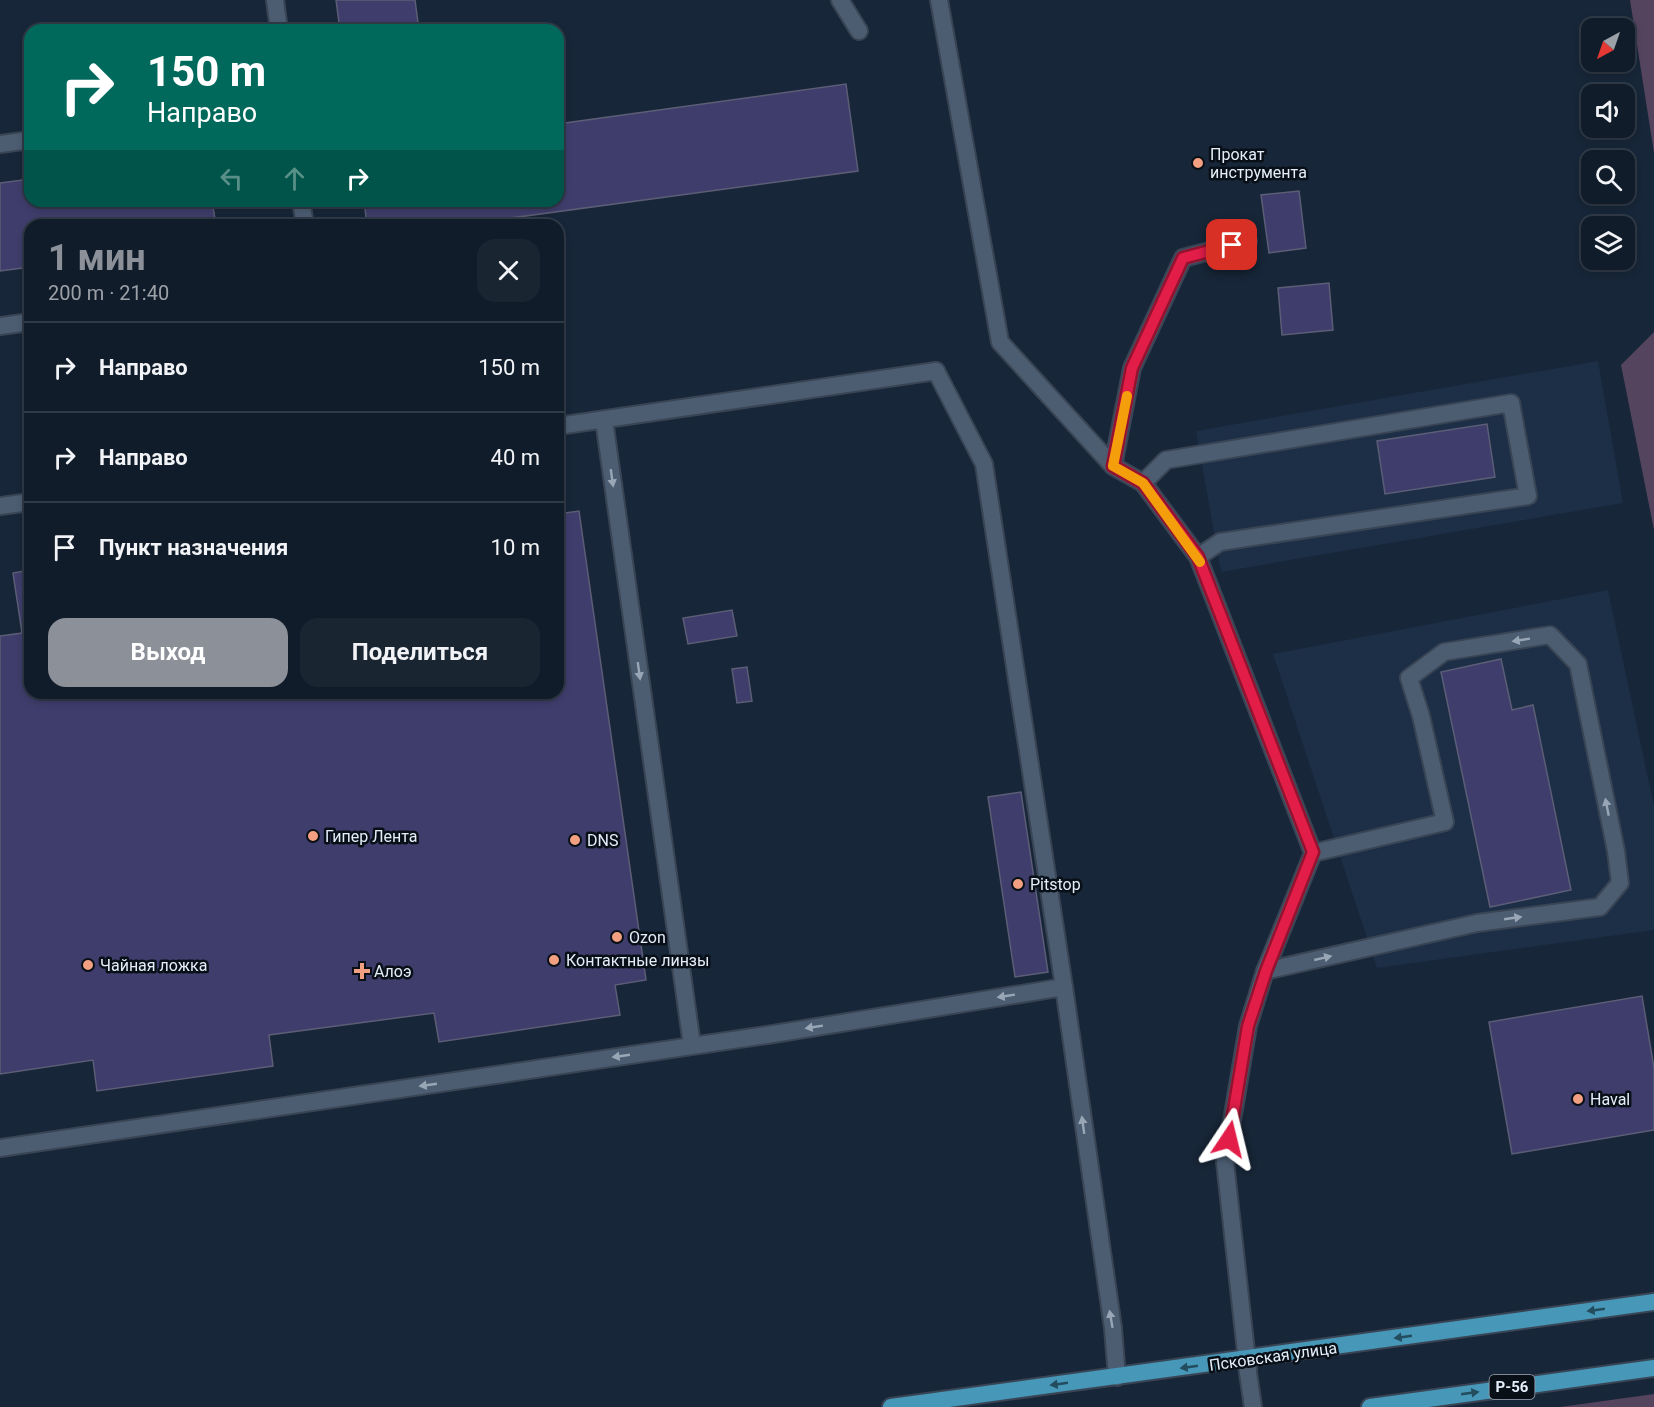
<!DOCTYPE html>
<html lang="ru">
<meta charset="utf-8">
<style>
body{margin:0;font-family:Roboto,sans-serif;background:#1a2532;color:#f1f3f6;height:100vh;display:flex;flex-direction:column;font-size:22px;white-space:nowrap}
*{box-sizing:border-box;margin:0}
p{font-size:20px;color:#9ca1a8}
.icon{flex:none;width:33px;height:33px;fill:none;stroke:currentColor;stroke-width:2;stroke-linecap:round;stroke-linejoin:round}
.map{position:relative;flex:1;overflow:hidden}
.side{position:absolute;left:24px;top:219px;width:540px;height:480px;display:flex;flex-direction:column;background:#111c2a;border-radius:18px;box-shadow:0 3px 9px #0003,0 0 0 2px #303a47}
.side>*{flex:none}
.hud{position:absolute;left:24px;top:24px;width:540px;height:183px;border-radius:18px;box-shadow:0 3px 9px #0003,0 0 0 2px #303a47;background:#00695c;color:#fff;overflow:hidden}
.needle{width:39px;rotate:220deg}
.buttons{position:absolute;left:1581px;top:18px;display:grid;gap:12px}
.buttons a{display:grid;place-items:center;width:54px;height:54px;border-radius:12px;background:#111c2a;box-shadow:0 3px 9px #0003,0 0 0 2px #303a47;font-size:30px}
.pin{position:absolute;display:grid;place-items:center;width:51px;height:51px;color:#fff;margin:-26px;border-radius:12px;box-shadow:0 3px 9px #0006}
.me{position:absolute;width:66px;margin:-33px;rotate:10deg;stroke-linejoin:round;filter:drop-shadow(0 0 4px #0008)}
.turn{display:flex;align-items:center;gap:21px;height:126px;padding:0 24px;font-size:27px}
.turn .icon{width:78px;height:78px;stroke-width:2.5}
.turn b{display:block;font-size:42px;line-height:51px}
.lanes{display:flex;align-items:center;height:57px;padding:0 24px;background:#0003;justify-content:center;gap:30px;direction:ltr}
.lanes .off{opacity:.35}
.round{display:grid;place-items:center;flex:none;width:63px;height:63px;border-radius:18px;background:#1a2532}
.overview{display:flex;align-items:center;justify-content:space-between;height:102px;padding:0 24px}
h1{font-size:36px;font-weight:700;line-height:45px;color:#8c9099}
.button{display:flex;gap:12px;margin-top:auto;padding:12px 24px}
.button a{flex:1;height:69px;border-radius:18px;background:#8c9099;color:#fff;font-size:24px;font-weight:700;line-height:69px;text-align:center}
.button a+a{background:#1a2532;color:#f1f3f6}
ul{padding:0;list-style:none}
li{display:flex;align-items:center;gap:18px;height:90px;padding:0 24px;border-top:2px solid #303a47}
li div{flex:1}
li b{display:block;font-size:22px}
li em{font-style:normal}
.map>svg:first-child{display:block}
.built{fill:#1c2f47}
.green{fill:#55445e}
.building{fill:#3f3d6b;stroke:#5c5d76;stroke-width:1.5}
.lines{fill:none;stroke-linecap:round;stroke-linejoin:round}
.service-casing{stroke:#394454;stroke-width:20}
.minor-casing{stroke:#394454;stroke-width:20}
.tertiary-casing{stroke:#394454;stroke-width:20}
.primary-casing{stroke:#394454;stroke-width:20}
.service{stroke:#4c5d72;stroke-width:16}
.minor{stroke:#4c5d72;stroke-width:16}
.tertiary{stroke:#4c5d72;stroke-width:16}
.primary{stroke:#4697b8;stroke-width:16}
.oneway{fill:#98a6b6}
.oneway2{fill:#244c5f}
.route-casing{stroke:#92132f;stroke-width:15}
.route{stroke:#e11d48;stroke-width:10}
.slow{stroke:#f59e0b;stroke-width:10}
.poi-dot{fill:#f2a081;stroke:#080f17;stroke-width:2}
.labels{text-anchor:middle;stroke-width:5;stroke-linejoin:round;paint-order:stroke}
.shield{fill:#080f17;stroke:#a2abb7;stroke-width:1.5}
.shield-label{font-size:15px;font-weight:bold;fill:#e4eefb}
.poi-label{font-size:16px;fill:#e4eefb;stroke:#080f17;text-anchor:start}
.street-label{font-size:16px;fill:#e4eefb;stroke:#080f17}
</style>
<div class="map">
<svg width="1654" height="1407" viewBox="0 0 1654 1407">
<rect width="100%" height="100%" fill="#172638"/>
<!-- built -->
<path class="built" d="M1598,361L1623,503L1221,572L1196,431Z
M1608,590L1654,806V930L1377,968L1273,654Z"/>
<!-- green -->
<path class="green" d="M1630,0H1654V153Z
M1654,332V530L1621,365Z
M1654,1394V1407H1560Z"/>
<!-- building -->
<path class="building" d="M336,0H415L419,30H340Z
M846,84L858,171L459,225H367L364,201H558V124Z
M30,179V201H212L216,225H30V267L0,271V183Z
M1299,191L1306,248L1269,253L1261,195Z
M1329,283L1333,330L1282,335L1278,288Z
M1487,424L1495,477L1385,494L1377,441Z
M579,511L646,980L615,985L620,1015L439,1042L434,1013L269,1035L273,1066L97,1091L93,1060L0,1074V636L22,633L13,573L30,570V693H558V514Z
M732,610L737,636L688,644L683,618Z
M1501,659L1512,710L1533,705L1571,890L1490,907L1441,672Z
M747,667L752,701L737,703L732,669Z
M1021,792L1048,972L1015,977L988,797Z
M1642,996L1654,1068V1130L1512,1154L1489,1022Z"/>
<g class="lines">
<defs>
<path id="service" d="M275,0L279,30
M840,0L859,31
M0,144L30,140
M301,201L305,225
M0,326L30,322
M604,420L692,1045
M558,426L936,371
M1113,466L1132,368L1183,258L1248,241
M1143,483L1166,460L1511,403L1528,496L1220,542L1198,557
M0,506L30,502
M1265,971L1477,923L1600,907L1620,883L1616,851L1578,664L1550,635L1444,652L1409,678L1421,716L1445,822L1313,853
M0,1148L767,1035L1064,987"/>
<path id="minor" d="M939,0L1000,342L1113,466L1143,483L1198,557L1313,853L1265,971L1248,1026L1225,1162L1248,1370
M936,371L984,464L1064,987L1113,1328L1117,1377"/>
<path id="tertiary" d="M1246,1359L1253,1407"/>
<path id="primary" d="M891,1407L1654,1302
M1370,1407L1654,1368"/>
</defs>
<!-- service casing -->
<use href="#service" class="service-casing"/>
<!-- minor casing -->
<use href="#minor" class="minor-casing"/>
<!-- tertiary casing -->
<use href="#tertiary" class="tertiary-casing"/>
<!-- primary casing -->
<use href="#primary" class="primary-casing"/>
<!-- service -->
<use href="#service" class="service"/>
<!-- minor -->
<use href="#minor" class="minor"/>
<!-- tertiary -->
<use href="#tertiary" class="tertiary"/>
<!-- primary -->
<use href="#primary" class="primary"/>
</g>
<!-- one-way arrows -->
<defs><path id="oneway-solid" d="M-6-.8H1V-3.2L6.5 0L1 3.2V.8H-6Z" transform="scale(1.5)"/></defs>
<g class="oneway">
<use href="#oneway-solid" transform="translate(612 478) rotate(82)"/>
<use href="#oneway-solid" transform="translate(1521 640) rotate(171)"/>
<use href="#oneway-solid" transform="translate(639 671) rotate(82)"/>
<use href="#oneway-solid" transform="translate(1607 807) rotate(-101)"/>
<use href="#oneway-solid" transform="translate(1513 918) rotate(-8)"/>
<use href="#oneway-solid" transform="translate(1323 958) rotate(-13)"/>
<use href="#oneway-solid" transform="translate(1006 996) rotate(171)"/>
<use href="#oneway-solid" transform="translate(814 1027) rotate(171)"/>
<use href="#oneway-solid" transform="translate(621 1056) rotate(172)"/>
<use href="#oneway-solid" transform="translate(428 1085) rotate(172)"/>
<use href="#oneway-solid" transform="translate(1083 1125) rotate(-98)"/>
<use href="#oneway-solid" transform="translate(1111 1319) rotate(-100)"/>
</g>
<g class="oneway2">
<use href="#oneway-solid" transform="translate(1596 1310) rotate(172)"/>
<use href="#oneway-solid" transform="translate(1403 1337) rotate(172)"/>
<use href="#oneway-solid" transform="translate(1189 1367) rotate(172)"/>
<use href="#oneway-solid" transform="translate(1059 1384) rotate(172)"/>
<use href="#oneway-solid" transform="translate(1470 1393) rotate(-8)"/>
</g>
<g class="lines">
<defs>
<path id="route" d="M1229,1139L1248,1026L1266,971L1313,852L1198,557L1143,483L1113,466L1132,368L1183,258L1232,245"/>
</defs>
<!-- route casing -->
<use href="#route" class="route-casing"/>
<!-- route -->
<use href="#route" class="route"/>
<!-- slow -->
<path class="slow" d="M1127,396L1113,466L1143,483L1200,562"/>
</g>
<!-- markers -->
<g class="poi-dot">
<circle cx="1198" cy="163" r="6"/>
<circle cx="313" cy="836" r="6"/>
<circle cx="575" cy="840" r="6"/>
<circle cx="1018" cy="884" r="6"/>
<circle cx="617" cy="937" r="6"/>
<circle cx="554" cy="960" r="6"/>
<circle cx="88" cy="965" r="6"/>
<path d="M359 962h6v6h6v6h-6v6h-6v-6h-6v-6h6z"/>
<circle cx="1578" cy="1099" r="6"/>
</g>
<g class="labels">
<!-- shield labels -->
<rect class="shield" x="1489.5" y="1375" width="45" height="24" rx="4.5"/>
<g class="shield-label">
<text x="1512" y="1392">Р-56</text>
</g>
<!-- poi labels -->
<g class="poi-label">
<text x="1210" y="160">Прокат<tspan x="1210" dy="18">инструмента</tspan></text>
<text x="325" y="842">Гипер Лента</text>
<text x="587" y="846">DNS</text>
<text x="1030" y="890">Pitstop</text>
<text x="629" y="943">Ozon</text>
<text x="566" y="966">Контактные линзы</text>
<text x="100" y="971">Чайная ложка</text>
<text x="374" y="977">Алоэ</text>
<text x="1590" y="1105">Haval</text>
</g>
<!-- street labels -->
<g class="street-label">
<text transform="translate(1273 1356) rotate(-8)" y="6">Псковская улица</text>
</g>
</g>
</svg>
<div class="buttons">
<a><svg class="needle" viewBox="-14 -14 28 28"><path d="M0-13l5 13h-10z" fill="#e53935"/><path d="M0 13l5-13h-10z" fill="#9ca1a8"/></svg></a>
<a><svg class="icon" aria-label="sound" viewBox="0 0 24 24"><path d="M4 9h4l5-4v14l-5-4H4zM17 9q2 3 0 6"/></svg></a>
<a><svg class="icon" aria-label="search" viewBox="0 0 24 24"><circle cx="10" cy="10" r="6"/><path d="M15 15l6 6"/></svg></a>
<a><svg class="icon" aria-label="layers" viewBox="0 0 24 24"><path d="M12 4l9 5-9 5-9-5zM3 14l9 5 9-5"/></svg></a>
</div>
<div class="pin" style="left:1232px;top:245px;background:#d93025"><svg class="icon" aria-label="arrive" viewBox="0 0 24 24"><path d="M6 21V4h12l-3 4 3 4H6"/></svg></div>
<svg class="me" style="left:1229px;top:1139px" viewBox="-20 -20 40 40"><path d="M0-17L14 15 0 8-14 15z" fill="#e11d48" stroke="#fff" stroke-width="4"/></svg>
<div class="hud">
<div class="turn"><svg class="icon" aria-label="right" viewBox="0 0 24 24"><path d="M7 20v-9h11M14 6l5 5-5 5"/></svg><div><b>150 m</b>Направо</div></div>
<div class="lanes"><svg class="icon off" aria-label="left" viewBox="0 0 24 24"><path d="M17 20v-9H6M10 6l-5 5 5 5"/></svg><svg class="icon off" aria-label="ahead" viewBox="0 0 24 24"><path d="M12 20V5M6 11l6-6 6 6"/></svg><svg class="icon" aria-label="right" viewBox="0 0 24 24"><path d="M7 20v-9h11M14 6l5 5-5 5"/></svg></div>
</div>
<section class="side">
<div class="overview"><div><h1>1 мин</h1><p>200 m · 21:40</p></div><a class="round"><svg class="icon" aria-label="close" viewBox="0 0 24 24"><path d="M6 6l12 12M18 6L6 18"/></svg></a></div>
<ul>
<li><svg class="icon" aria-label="right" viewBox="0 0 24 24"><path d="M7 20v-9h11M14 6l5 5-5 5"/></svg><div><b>Направо</b></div><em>150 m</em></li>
<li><svg class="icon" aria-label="right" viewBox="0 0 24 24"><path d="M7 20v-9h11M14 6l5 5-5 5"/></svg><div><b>Направо</b></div><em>40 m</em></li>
<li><svg class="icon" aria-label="arrive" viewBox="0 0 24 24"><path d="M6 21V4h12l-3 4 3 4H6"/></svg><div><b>Пункт назначения</b></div><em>10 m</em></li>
</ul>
<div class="button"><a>Выход</a><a>Поделиться</a></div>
</section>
</div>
